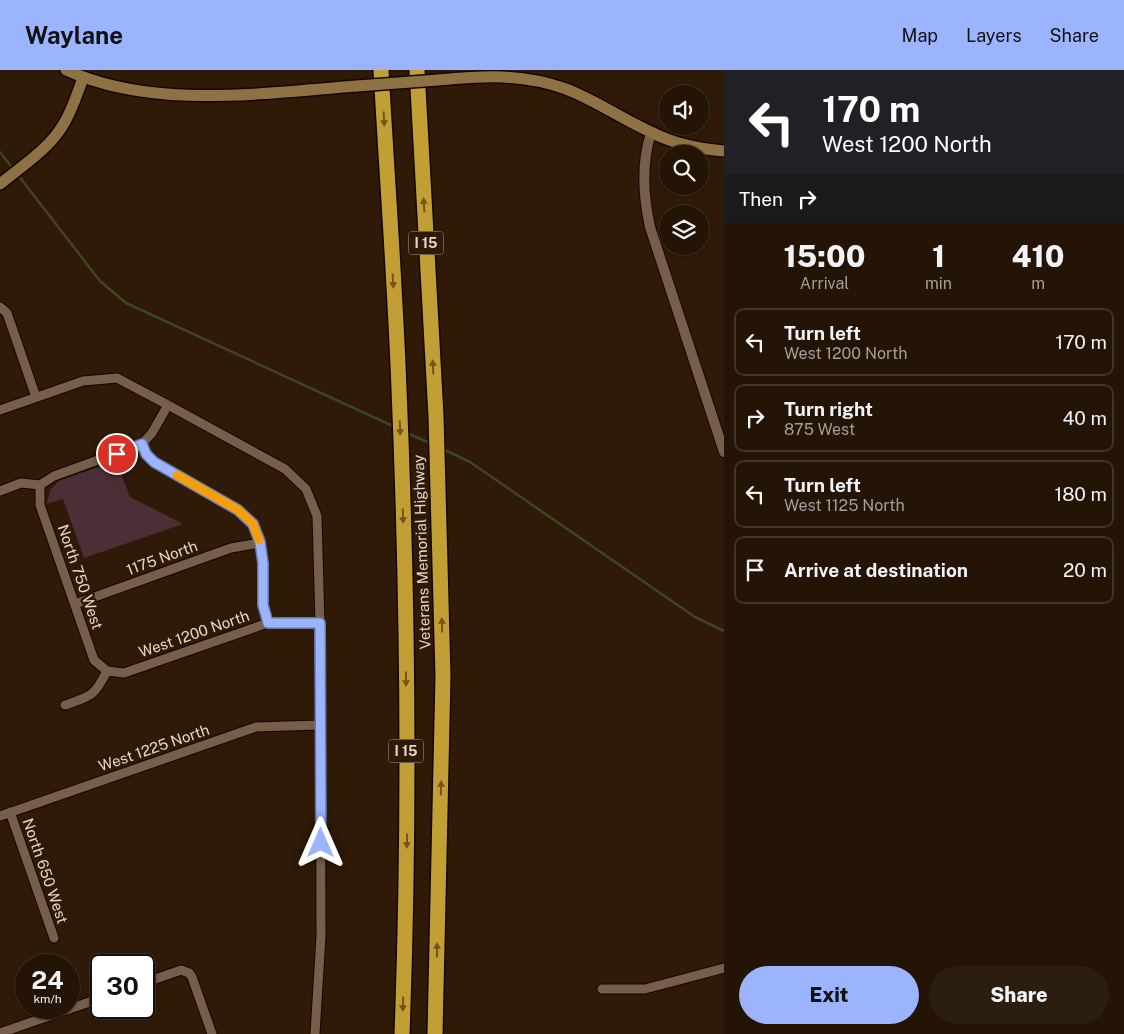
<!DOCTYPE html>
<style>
body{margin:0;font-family:"Public Sans",sans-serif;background:#2b1d10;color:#f1f3f6;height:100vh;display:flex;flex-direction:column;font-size:19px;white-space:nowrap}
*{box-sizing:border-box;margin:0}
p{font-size:16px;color:#a39e9b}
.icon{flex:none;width:28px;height:28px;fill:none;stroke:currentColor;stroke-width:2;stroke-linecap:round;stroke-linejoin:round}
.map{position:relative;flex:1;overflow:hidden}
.details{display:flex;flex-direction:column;background:#231406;width:400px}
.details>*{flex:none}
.top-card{background:#202124;color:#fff;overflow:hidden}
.controls{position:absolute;left:659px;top:15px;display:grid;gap:10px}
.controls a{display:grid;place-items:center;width:50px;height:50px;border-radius:50%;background:#231406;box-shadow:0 1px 4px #0004,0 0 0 1px #403328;font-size:25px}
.speed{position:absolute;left:15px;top:884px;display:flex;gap:10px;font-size:25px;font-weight:700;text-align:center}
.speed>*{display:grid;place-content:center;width:65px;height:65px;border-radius:50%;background:#231406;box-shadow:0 1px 4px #0004,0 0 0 1px #403328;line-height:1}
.speed small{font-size:12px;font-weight:400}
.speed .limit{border:2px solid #111;border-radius:8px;background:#fff;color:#111}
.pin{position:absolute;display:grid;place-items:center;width:42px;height:42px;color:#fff;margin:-21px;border:2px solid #fff;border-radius:50%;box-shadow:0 1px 5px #0007}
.me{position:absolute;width:55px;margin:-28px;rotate:0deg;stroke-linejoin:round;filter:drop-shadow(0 0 4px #0008)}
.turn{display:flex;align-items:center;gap:18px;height:105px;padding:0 15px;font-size:22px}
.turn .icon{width:65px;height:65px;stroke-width:2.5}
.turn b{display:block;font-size:35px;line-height:42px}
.then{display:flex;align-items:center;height:48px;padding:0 15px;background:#0003;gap:10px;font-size:19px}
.eta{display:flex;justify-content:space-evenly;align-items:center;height:85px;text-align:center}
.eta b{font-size:30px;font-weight:800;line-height:35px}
.action{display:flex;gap:10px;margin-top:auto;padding:10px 15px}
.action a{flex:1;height:58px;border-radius:30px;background:#9cb4fd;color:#111;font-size:20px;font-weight:800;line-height:58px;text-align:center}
.action a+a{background:#2b1d10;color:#f1f3f6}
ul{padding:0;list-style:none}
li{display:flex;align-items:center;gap:15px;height:68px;margin:0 10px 8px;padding:0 5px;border:2px solid #403328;border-radius:10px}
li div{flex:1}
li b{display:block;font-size:19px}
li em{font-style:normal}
header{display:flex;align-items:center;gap:30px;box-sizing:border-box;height:70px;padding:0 25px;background:#9cb4fd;color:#111}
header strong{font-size:24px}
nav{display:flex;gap:28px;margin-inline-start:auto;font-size:18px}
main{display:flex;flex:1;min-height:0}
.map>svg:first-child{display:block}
.green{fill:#4c2e37}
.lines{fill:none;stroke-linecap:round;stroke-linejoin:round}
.stream{stroke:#3d4522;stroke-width:2.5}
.minor-casing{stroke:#160500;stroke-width:11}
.tertiary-casing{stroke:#160500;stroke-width:12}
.secondary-casing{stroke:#160500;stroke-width:14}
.motorway-casing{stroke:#160500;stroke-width:18}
.minor{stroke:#775e4a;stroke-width:9}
.tertiary{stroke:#775e4a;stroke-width:10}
.secondary{stroke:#8e7243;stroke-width:11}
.motorway{stroke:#c29f34;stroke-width:15}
.secondary-bridge-casing{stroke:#160500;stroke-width:14;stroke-linecap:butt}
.secondary-bridge{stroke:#8e7243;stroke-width:11}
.oneway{fill:#71561c}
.route-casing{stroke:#6575a4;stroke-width:12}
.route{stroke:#9cb4fd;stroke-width:9}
.slow{stroke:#f59e0b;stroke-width:9}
.labels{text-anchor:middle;stroke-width:5;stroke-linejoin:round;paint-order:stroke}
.shield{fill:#2f1a08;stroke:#ae9e90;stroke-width:1}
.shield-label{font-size:14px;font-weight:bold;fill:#e5d6cb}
.street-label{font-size:15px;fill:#e5d6cb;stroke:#2f1a08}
</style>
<header>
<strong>Waylane</strong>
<nav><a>Map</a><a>Layers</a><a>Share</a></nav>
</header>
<main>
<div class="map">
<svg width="724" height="964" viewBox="0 0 724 964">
<rect width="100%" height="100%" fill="#2f1a08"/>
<!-- green -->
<path class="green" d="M116,391L130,427L183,454L84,488L63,429L47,434L50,420L59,411Z"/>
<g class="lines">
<!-- stream -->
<path class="stream" d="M0,82L13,99
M18,105L100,211L126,233L395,357
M407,363L432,374
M443,379L470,392L695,547L724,561"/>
<defs>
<path id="minor" d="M0,237L7,243L36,327
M0,340L83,311L117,308L168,335L285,399L306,419L317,446L320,553L321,866L315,964
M142,374L146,385L154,392L238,440L253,454L260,473L263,493V535L268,553
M40,415V435L94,590L107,601
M0,421L21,413L40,415L54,406L142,374L152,363L168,335
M75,534L231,478L260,473
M107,601L124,603L268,553H320
M65,635C91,626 94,627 107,601
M10,742L54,868
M0,746L256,657L320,655
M144,913L181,900L189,903L192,907L212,964
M602,919H645L724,898
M0,963L101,928"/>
<path id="tertiary" d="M651,63C641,94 643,125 650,157L724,382"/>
<path id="secondary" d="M66,0C154,40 263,23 357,16
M438,10C484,6 521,3 566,19C595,30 622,49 651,62C674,74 699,79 724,81
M0,114C22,96 49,79 63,55C72,41 77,24 83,8"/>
<path id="motorway" d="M381,0C387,106 395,213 399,319C408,534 410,749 402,964
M417,0L436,346L443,606L435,964"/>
</defs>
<!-- minor casing -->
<use href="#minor" class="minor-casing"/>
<!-- tertiary casing -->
<use href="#tertiary" class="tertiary-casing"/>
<!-- secondary casing -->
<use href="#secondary" class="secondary-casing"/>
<!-- motorway casing -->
<use href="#motorway" class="motorway-casing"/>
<!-- minor -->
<use href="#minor" class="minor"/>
<!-- tertiary -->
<use href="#tertiary" class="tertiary"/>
<!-- secondary -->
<use href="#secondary" class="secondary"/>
<!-- motorway -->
<use href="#motorway" class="motorway"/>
<defs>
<path id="secondary-bridge" d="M357,16L438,10"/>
</defs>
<!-- secondary-bridge casing -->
<use href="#secondary-bridge" class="secondary-bridge-casing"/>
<!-- secondary-bridge -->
<use href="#secondary-bridge" class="secondary-bridge"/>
</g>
<!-- one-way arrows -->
<defs><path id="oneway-solid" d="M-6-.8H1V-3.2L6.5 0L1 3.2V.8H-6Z" transform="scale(1.25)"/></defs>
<g class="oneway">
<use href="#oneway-solid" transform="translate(384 49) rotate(87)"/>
<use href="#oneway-solid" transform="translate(424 135) rotate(-93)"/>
<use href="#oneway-solid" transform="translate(393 211) rotate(87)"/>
<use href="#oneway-solid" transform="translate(433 297) rotate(-93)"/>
<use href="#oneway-solid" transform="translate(400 358) rotate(88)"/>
<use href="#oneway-solid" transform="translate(403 446) rotate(88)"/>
<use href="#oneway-solid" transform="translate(442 555) rotate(-91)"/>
<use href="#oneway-solid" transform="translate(406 609) rotate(90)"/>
<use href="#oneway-solid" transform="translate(441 718) rotate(-89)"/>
<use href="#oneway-solid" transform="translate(407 771) rotate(91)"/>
<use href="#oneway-solid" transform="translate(437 880) rotate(-89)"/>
<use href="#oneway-solid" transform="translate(403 934) rotate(92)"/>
</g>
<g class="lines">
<defs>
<path id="route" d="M117,384L142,374L146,384L154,392L238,440L253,454L260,472L263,493V535L268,553H320L321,773"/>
</defs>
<!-- route casing -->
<use href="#route" class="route-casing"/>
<!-- route -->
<use href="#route" class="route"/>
<!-- slow -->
<path class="slow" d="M177,405L238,440L253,454L259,470"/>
</g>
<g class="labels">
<!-- shield labels -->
<g class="shield">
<rect x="408.5" y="161.5" width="35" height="23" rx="4"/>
<rect x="388.5" y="669.5" width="35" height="23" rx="4"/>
</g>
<g class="shield-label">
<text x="426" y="178">I 15</text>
<text x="406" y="686">I 15</text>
</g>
<!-- street labels -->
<g class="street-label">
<text transform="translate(422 482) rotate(-92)" y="5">Veterans Memorial Highway</text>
<text transform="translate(162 488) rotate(-20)" y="5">1175 North</text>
<text transform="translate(80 507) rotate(71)" y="5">North 750 West</text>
<text transform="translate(194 564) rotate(-19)" y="5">West 1200 North</text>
<text transform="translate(154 678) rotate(-19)" y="5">West 1225 North</text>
<text transform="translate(45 801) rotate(71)" y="5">North 650 West</text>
</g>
</g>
</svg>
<div class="controls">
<a><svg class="icon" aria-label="sound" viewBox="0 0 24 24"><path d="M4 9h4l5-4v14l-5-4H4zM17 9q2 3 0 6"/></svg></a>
<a><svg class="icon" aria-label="search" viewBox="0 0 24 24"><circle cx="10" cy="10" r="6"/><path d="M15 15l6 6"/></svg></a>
<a><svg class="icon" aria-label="layers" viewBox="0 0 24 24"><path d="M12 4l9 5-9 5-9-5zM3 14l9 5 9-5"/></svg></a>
</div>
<div class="speed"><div>24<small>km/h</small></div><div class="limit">30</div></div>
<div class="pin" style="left:117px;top:384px;background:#d93025"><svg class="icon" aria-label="arrive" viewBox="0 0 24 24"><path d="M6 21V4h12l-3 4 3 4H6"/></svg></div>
<svg class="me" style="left:321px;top:773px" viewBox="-20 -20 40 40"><path d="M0-17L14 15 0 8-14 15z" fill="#9cb4fd" stroke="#fff" stroke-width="4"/></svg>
</div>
<section class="details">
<div class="top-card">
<div class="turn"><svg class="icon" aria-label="left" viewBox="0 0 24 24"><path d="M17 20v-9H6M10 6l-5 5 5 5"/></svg><div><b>170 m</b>West 1200 North</div></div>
<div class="then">Then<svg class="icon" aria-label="right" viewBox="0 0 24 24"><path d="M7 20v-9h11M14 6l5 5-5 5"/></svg></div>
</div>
<div class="eta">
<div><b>15:00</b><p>Arrival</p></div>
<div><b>1</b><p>min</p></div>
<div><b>410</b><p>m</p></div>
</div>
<ul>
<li><svg class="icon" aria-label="left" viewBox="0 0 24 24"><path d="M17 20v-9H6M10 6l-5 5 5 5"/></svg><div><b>Turn left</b><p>West 1200 North</p></div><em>170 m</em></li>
<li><svg class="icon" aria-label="right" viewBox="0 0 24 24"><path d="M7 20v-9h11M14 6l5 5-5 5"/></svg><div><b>Turn right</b><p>875 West</p></div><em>40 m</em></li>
<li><svg class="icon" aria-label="left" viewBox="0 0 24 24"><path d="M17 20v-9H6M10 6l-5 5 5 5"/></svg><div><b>Turn left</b><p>West 1125 North</p></div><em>180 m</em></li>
<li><svg class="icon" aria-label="arrive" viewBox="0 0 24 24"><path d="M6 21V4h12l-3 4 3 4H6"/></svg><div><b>Arrive at destination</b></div><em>20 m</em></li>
</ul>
<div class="action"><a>Exit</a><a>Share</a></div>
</section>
</main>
